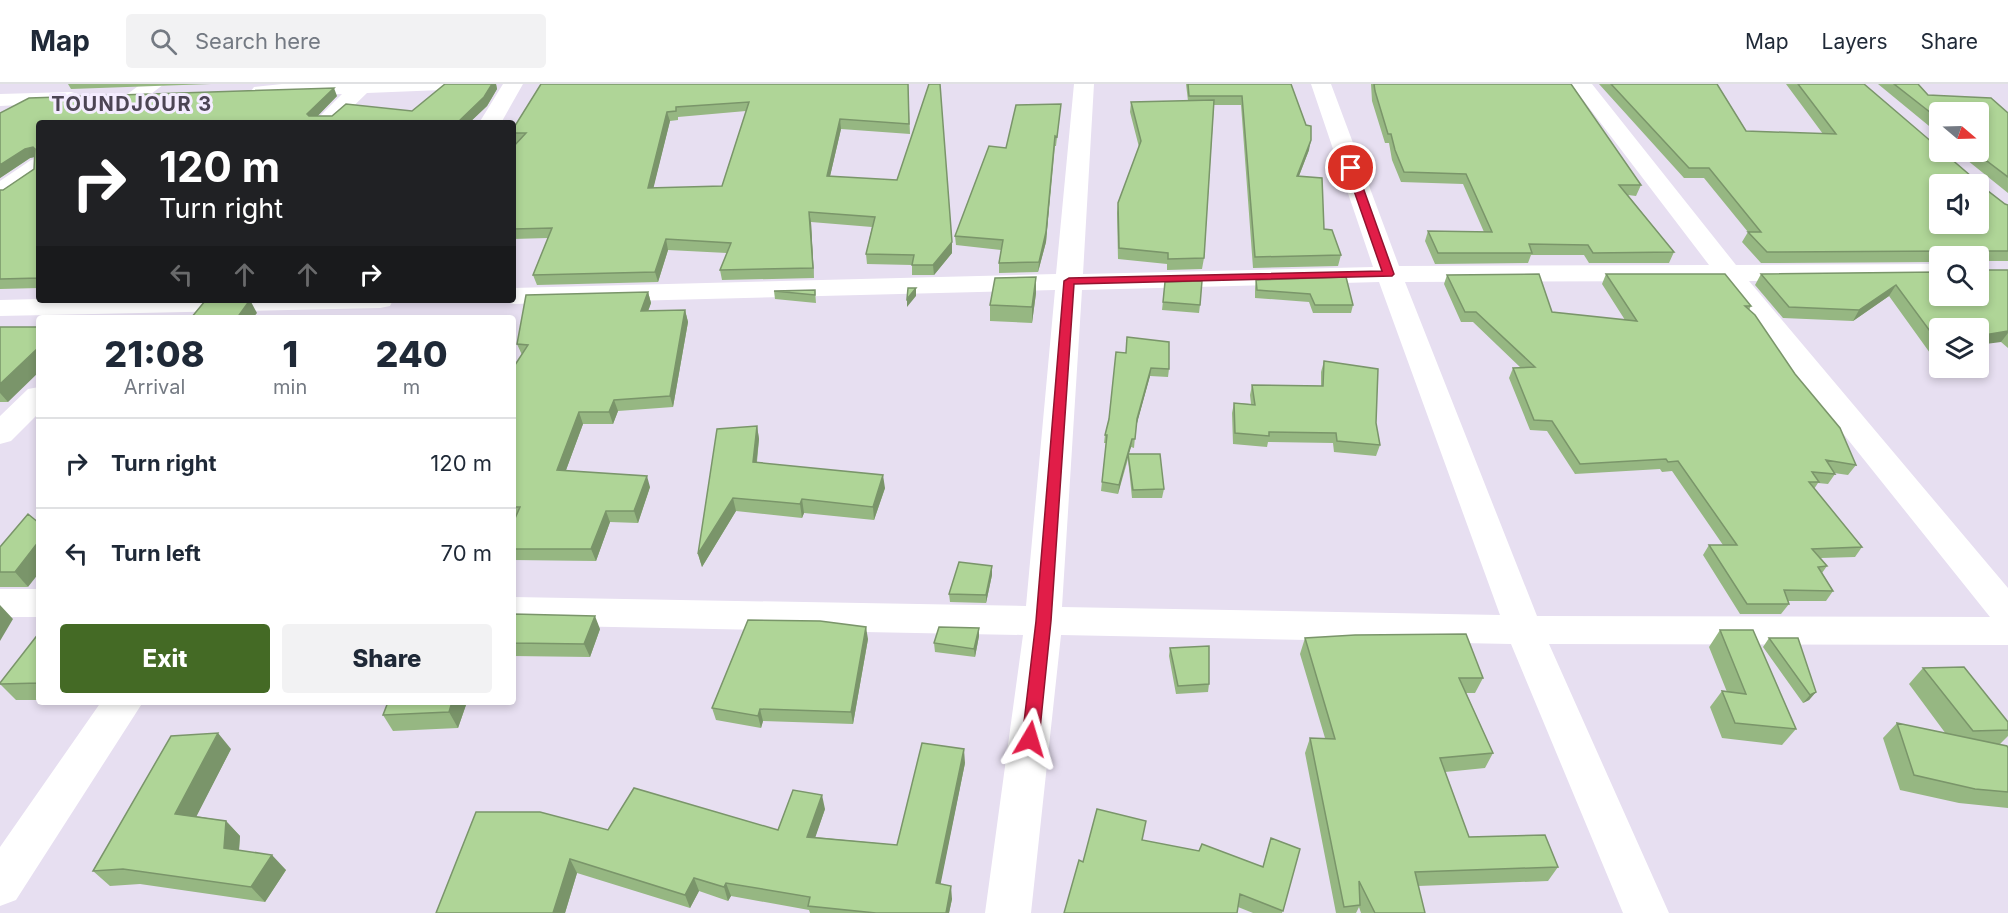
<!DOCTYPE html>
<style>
body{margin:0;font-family:Inter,sans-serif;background:#f2f2f3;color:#1f2937;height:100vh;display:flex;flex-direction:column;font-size:22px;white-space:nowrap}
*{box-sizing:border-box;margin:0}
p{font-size:20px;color:#747a83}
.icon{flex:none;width:33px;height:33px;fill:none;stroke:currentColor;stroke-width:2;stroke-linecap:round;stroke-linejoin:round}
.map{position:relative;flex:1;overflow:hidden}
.drawer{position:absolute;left:36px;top:231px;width:480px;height:390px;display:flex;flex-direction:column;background:#fff;border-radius:6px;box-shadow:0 3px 9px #0003}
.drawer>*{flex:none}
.guide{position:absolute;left:36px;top:36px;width:480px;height:183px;border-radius:6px;box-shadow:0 3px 9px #0003;background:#202124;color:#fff;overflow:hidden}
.needle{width:39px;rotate:109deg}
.controls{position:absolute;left:1929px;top:18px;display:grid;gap:12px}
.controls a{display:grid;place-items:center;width:60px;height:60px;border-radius:6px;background:#fff;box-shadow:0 3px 9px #0003;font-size:30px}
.pin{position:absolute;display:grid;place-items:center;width:51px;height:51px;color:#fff;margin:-26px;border:3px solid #fff;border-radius:50%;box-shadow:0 2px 6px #0007}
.me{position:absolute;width:66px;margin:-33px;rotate:7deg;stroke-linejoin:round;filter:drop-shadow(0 0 4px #0008)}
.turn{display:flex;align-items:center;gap:21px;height:126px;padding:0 24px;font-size:27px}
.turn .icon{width:78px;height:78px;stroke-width:2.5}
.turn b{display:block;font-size:42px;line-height:51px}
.lanes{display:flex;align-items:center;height:57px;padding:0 24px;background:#0003;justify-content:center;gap:30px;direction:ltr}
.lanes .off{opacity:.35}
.eta{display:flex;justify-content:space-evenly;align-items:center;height:102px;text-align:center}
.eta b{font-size:36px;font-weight:800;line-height:42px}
.button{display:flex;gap:12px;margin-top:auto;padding:12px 24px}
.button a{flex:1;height:69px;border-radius:6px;background:#446a25;color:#fff;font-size:24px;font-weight:800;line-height:69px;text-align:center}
.button a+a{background:#f2f2f3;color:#1f2937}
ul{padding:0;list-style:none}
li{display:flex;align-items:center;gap:18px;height:90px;padding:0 24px;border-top:2px solid #e0e1e3}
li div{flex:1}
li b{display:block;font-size:22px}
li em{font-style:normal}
header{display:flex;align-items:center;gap:36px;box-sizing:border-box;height:84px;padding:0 30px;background:#fff;border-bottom:2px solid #e0e1e3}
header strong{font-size:28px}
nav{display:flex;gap:33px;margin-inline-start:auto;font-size:21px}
.search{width:420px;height:54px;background:#f2f2f3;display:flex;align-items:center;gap:15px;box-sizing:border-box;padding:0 21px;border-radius:6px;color:#747a83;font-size:22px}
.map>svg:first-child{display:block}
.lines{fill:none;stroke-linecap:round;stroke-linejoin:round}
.minor{fill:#fff;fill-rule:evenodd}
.wall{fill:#96b782;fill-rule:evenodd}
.shaded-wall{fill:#7a956a}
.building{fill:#afd597;stroke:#7a956a;stroke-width:1.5;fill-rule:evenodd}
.route{fill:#e11d48;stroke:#92132f;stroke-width:1.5}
.labels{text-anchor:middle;stroke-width:6;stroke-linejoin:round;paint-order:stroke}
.far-district-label{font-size:20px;font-weight:bold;letter-spacing:1.5px;fill:#4c4554;stroke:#f4ecff}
</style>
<header>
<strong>Map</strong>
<div class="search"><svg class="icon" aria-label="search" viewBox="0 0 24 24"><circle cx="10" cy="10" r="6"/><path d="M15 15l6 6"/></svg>Search here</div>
<nav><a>Map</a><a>Layers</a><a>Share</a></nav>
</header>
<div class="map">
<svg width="2008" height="829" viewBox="0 0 2008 829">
<rect width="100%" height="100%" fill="#e7dff1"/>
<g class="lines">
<!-- minor -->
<path class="minor" d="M141,0H164L113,39H88Z
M282,0H452L449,4L442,6L367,9L336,39H313L342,10L261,13L254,11L251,7L254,3Z
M503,0H523L501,39H479Z
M1074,0H1094L1083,190L1373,183L1311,0H1331L1399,182L1709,181L1571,0H1592L1736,181L1940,180V196L1749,197L2008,504V561L1549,560L1669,829H1623L1511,560L1061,551L1031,829H985L1023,551L513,541V513L1026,522L1055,206L513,220L502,216H513V204L1056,190ZM1721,197L1990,533L1537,532L1405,198ZM1379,198L1500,531L1062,523L1082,206Z
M71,8L78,10L81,14L78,18L0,22V10Z
M39,74V92L8,113L0,115V97L31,76Z
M0,216L39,215L393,216L390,222L380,224L0,232Z
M39,303V329L11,357L0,360V332L28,305Z
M0,505H39V533H0Z
M101,618H143L16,816L0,822V763Z"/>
</g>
<!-- wall -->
<path class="wall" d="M68,0H211L71,5Z
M445,0H496L497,5L487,22L469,39H39V204L0,205V106H3L34,85L35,73L30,74L0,94V29L337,12L317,32H332L412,27Z
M541,0H908L910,50L841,45L830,92L952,158V169L934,191H912V181L867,180L866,170L872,143L811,138L814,194L722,196L720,186L727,169L668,166L658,198L537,201L533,191L548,154L513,155V63L517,59H513V45ZM746,27L722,102L653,104L670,37L678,36V33Z
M1186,0H1291L1309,66L1299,92L1324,145L1341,171L1338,182L1253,184L1241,21H1214L1204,174L1202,185L1167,186V180L1118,175L1117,129L1118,119L1139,63L1130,28L1131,18L1188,17Z
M1371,0H1571L1641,101L1636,112L1628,111L1674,168L1669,179H1589L1584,171H1531L1528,179L1435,180L1425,157L1428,147L1484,148L1463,100L1401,98L1392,76L1389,59H1385L1372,17Z
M1599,0H1717L1746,47L1823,50L1786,0H1864L1983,103L2005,120L2008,121V177H1984V186H2008V264L2001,258L1940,244V267L1930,269L1889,212L1853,237L1783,234L1755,201L1761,190L1940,188V212L1978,172H1940V178L1761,179L1742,158L1748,148L1704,94H1684Z
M1878,0H1918L1928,11L2008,29V109L1957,68H1978L1940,28V51Z
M1060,29L1056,62H1055L1046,158L1038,188L999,189V179L1001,166L956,161L955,152L1006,64Z
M1606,190L1751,222L1749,226L1856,381L1848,391L1834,389L1835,390L1828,400L1818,399L1814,405L1862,463L1855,473L1821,474L1827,482L1822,489L1833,507L1826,517H1788L1789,520L1781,530H1740L1703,471L1709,461H1723L1672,387L1662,388L1660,385L1575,390L1547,347L1530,346L1509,294L1513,284H1521L1473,238H1461L1444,200L1447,191L1552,228L1625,236L1602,200Z
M1036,193V209L1032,239L990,237V221Z
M1256,196L1353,221L1351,229H1313L1309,218L1255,214V204Z
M1165,198L1200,221L1199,229L1162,226Z
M815,206L816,219L775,215L774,207Z
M648,208L651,219L648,227L685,226L688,238L673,323L618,327L613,340H583L566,386L650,403L638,439L610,438L596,477L513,476V439L515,434H513V284L522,271L517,260Z
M0,243L8,318H0Z
M1125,269L1169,285L1168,293L1150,292L1136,342L1134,364L1131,363L1129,370L1164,405L1162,414H1132L1128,375L1118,410L1101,407L1106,359H1104L1105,351Z
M1324,277L1376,339L1380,361L1376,372L1334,368L1333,359L1268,358L1267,363L1233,360L1232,329L1234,319L1251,320L1250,311L1252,301L1321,302V288Z
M757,342L759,355L757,378L885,404L874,436L804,429L802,434L736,427L702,483L698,470Z
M0,463L28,503H0Z
M992,482V491L986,519L950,518L949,510Z
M513,530L600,545L590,573L513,572Z
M1720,546L1796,645L1782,661L1722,654L1710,623L1722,607L1727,608L1709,563Z
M39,549V616H16L0,600Z
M979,552L975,573L935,568L934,559Z
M1305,554L1483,594L1475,609H1466L1493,669L1485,684L1445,688L1469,753L1558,783L1548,797L1418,802L1425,829H1361L1359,823L1356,829H1336L1305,669L1310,654H1325L1300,570Z
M1769,554L1816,608L1809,616L1803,619L1763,563Z
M868,555L853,640L763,637L761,644L716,636L712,624Z
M1170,564L1209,600L1208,608L1176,610L1169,572Z
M1923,584L2008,638V652L1999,661L2008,664V724L1959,719L1900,706L1883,654L1897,639L1946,650L1909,600Z
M388,618H467L458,644L393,647L383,631Z
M231,665L196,732L226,737L240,752L239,766L286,786L265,818L140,800L110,802L93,787Z
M965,679L940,800L952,815L949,829H810L809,826L731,812L728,817L699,807L690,824L577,789L565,829H436L608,746H778L825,725L815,753L897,761Z
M1271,754L1300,765L1282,829H1253L1238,823L1083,778L1143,756L1263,782Z"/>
<!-- shaded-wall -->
<path class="shaded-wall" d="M492,0H496L497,5L487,22L469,39H457Z
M334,4L337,12L311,39L307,30Z
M667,28L670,37L651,114L648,104Z
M840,35L841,45L828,101L827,92Z
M1055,52L1046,158L1038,188L1039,178Z
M1311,56L1309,66L1295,102L1297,92Z
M33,63L38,72L30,74L0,94V81L25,65Z
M809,128L811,138L814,194L813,184Z
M666,155L668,166L658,198L655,188Z
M952,158V169L934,191L933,181Z
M1036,193V209L1032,239V223Z
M1896,201L1889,212L1853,237L1859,226Z
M916,204V212L907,223V215Z
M648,208L651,219L644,238L641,227Z
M250,216L257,229L253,234H237Z
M685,226L688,238L673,323L670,312Z
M2008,247V249L2001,258L1978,261V252Z
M1938,258H1940V267L1930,269Z
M39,263V288L8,318L0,309V300Z
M1151,284L1150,292L1136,343L1137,335Z
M614,316L618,327L613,340L609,328Z
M579,328L583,340L562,397L557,386Z
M757,342L759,355L755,391L753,378Z
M1132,355L1131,363L1128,372V370L1118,410L1119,401Z
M883,391L885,404L874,436L873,423Z
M647,392L650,403L638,439L634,427Z
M733,414L736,427L702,483L698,470Z
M802,415L804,429L802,434L800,420Z
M606,427L610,438L596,477L591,465Z
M39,457V489L28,503L15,488Z
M992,482V491L986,519V511Z
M0,521L13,535L0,557Z
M595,532L600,545L590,573L584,560Z
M866,543L868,555L853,640L851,628Z
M979,544V552L975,573L974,565Z
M1816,608L1809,616L1803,619L1810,611Z
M452,618H467L458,644L449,628Z
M760,625L763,637L761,644L758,632Z
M218,649L231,665L190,745L175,730Z
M964,665L965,679L938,813L936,799Z
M822,711L825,725L811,766L807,753Z
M226,737L240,752L238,779L224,764Z
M272,771L286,786L265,818L251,803Z
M570,775L577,789L565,829H553Z
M694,794L699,807L690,824L685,811Z
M726,799L731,812L728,817L724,803Z
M951,802L952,815L949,829H946Z"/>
<!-- building -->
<path class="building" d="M445,0H492L484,13L457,39H39V194L0,195V106H3L34,85L35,65L33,63L25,65L0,81V29L29,14L334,4L307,30L309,32H332L346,20L412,27Z
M541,0H908L909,40L840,35L827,92L897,96L929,0H940L952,158L933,181H912L914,171L866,170L875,133L809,128L813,184L720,186L731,159L666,155L655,188L533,191L552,144L513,145V63L526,49H513V45ZM749,18L722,102L648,104L667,28L676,27V23Z
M1188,0H1291L1306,41L1311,42V56L1297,92L1322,94L1324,145L1332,146L1341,171L1255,173L1242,12H1189Z
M1374,0H1571L1641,101H1619L1674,168L1593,169L1588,161L1529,160L1532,169H1438L1428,147L1492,148L1466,90L1404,88L1395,66L1391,50H1388L1375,7Z
M1611,0H1717L1746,47L1836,50L1798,0H1864L1940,65V68H1943L1971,92H1982L1983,103L2005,120L2008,121V167H1984V186H2008V247L1978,252V244H1940V258H1938L1896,201L1859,226L1789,223L1761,190L1940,188V212H1978V172H1949V170L1947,167L1767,168L1748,148H1761L1709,84H1689ZM1940,100H1978V140H1940Z
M1894,0H1918L1928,11L1991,14L2008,29V93L1975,68H1978V28H1940V36Z
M1214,16L1204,174L1168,175V169L1119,164L1118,119L1141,57L1131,18Z
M1061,20L1057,53L1055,52L1046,148L1039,178L999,179L1003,156L955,152L989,62L1006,64L1016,21Z
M1539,190L1552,228L1637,237L1606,190H1725L1751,222H1745L1755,231L1795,290L1840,344L1856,381L1826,376L1835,390L1812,388L1819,398H1809L1862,463L1812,465L1827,482L1818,483L1833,507L1784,506L1789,520H1747L1709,461H1737L1678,377L1668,378L1666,375L1580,380L1552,337L1534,336L1513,284L1535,283L1476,228H1465L1447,191Z
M1036,193L1032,223L990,221L995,194Z
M1346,193L1353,221H1315L1310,210L1257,206L1256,196Z
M1202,197L1200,221L1163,218L1165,198Z
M908,204H916L907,215Z
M815,206V211L774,207Z
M648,208L641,227L685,226L670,312L614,316L609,328H579L557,386L647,392L634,427H606L591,465H513V439L520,423H513V284L528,261L517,260L526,211Z
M250,216L237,234H191L205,217Z
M0,243H39V263L0,300Z
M1127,253L1169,258V285L1151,284L1137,335L1135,355H1132L1119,401L1102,398L1107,351H1105L1109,335L1116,268L1126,269Z
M1324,277L1378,285L1376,339L1380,361L1337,357L1336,349L1269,348V352L1235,349L1234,319L1255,321L1252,301L1323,302Z
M757,342L753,378L883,391L873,423L802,415L800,420L733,414L698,470L717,345Z
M1128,370H1160L1164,405L1133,406Z
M28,430L39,439V457L15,488H0V463Z
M959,478L992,482L986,511L949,510Z
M513,530L595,532L584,560L513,559Z
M748,536L820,537L866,543L851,628L760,625L758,632L712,624Z
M939,543L979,544L974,565L934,559Z
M1720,546H1753L1796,645L1735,639L1722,607L1746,610Z
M39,549V599L0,600V599Z
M1466,550L1483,594H1459L1493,669L1440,674L1469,753L1545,751L1558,783L1415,788L1425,829H1375L1359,797L1360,821L1344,823L1310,654L1335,655L1305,554L1355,551Z
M1769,554H1798L1816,608L1810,611Z
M1209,562V600L1178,602L1170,564Z
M1964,583L2008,638V646L1973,647L1923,584Z
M388,618H452L449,628L383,631Z
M1897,639L2007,662L2008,664V708L1975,705L1914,691Z
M218,649L175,730L226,737L224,764L272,771L251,803L123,785L93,787L171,652Z
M922,659L964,665L936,799L951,802L946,829H876L808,822L810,813L726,799L724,803L694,794L685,811L570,775L553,829H436L476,728H540L608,746L634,704L778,746L793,706L822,711L807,753L897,761Z
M1097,725L1146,737L1142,756L1199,767L1202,760L1263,783L1271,754L1300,765L1283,827L1240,810L1237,829H1064L1079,776L1083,778Z"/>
<!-- route -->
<path class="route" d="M1348,82L1356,84L1394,190L1392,192L1074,200L1051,537L1039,655L1036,660L1030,662L1025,660L1022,655L1036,537L1064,197L1069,194L1382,187L1346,84Z"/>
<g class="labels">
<!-- far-district labels -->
<g class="far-district-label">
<text x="132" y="27">TOUNDJOUR 3</text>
</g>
</g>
</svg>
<div class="controls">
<a><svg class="needle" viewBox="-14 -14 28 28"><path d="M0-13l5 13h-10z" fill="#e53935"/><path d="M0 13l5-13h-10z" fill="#747a83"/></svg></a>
<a><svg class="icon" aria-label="sound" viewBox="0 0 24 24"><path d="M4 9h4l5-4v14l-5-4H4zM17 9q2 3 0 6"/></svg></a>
<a><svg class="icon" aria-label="search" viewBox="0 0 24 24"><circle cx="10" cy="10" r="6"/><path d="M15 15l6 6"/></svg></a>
<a><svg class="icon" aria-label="layers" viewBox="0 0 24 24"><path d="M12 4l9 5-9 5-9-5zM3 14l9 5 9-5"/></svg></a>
</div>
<div class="pin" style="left:1351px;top:84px;background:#d93025"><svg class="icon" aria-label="arrive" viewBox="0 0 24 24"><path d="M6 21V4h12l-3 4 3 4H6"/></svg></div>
<svg class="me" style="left:1030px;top:655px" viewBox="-20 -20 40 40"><path d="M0-17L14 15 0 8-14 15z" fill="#e11d48" stroke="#fff" stroke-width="4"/></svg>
<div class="guide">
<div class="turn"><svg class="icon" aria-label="right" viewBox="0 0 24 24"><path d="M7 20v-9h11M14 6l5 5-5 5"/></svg><div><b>120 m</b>Turn right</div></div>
<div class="lanes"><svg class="icon off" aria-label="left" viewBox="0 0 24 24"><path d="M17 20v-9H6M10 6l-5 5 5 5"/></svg><svg class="icon off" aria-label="ahead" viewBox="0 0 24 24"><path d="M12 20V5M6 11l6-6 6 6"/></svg><svg class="icon off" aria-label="ahead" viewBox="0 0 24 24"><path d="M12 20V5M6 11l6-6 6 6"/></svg><svg class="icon" aria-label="right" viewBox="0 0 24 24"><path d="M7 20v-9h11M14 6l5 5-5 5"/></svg></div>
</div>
<section class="drawer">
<div class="eta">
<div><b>21:08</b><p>Arrival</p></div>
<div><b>1</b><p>min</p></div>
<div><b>240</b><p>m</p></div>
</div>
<ul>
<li><svg class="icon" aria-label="right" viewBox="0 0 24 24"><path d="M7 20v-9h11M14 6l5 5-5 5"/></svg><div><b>Turn right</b></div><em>120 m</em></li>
<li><svg class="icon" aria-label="left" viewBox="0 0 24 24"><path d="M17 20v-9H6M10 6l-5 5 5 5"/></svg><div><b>Turn left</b></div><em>70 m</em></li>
</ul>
<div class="button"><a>Exit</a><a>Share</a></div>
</section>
</div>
